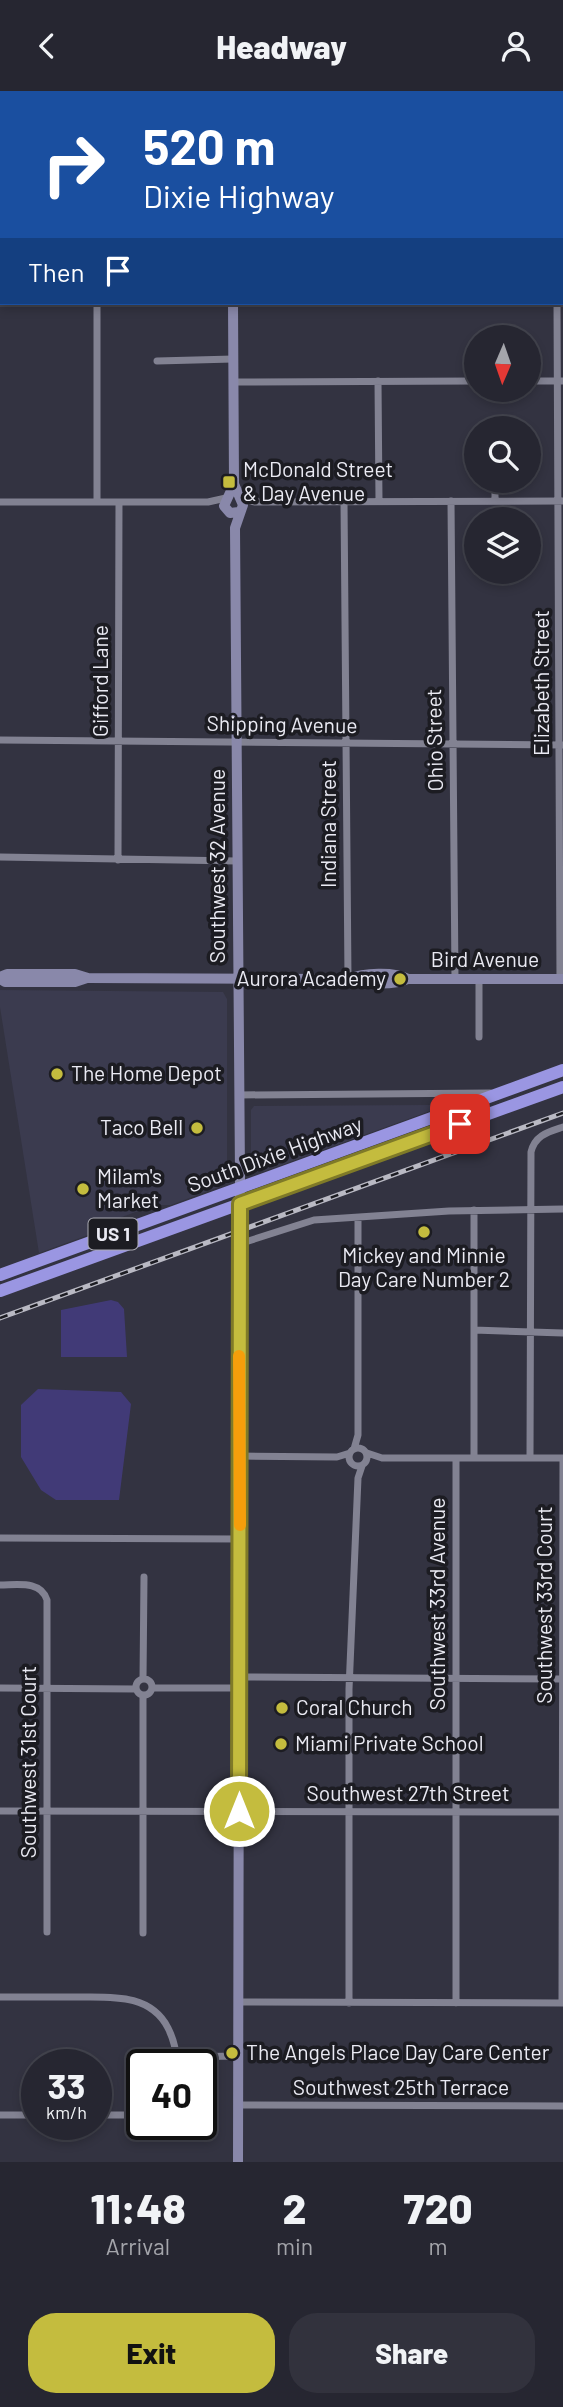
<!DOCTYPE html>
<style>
body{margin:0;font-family:Barlow,sans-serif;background:#32323d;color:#f1f3f6;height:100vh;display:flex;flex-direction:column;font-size:26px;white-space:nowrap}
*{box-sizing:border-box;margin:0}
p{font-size:23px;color:#a4a5ab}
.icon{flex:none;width:38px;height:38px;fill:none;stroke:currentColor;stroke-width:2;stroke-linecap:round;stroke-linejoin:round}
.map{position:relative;height:2071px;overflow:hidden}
.details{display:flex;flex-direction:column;background:#262631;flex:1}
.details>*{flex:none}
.hud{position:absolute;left:0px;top:0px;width:564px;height:214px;box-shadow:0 4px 10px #0003,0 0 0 2px #42434d;background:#1a4fa0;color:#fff;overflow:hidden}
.needle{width:46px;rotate:182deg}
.fabs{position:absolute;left:464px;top:234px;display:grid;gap:14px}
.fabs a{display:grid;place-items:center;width:77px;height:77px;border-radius:50%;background:#262631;box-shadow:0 4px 10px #0003,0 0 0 2px #42434d;font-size:35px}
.speed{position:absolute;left:21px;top:1958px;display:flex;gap:14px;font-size:35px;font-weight:700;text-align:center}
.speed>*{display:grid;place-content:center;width:91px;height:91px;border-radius:50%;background:#262631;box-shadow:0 4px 10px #0003,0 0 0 2px #42434d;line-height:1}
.speed small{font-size:18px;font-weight:400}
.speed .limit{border:4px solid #111;border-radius:10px;background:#fff;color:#111}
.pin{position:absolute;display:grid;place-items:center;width:60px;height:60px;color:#fff;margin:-30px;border-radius:14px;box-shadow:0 4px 10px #0006}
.me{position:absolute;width:77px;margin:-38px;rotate:0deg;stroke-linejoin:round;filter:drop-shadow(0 0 5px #0008)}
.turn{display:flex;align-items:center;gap:24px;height:147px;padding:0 28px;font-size:32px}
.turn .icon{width:91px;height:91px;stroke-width:2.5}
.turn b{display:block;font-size:49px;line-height:60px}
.then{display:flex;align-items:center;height:66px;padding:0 28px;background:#0003;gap:14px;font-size:26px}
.eta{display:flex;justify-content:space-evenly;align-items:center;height:119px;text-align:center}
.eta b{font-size:42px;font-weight:800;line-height:49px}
.action{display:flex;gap:14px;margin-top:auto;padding:14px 28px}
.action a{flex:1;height:80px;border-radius:28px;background:#c4bc3e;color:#111;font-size:28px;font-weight:800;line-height:80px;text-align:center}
.action a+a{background:#32323d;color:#f1f3f6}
header{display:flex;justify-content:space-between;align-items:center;height:91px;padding:0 28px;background:#262631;font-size:32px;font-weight:800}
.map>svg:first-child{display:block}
.built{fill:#3b3b4f}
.green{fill:#413a77}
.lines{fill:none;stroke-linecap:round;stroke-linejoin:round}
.street{stroke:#828292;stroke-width:7}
.secondary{stroke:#8988aa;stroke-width:10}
.highway{stroke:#9a96e2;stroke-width:12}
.rail-casing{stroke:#b9b9c3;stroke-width:5}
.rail{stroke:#1c1c22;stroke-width:2.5;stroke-dasharray:8;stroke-linecap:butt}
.route-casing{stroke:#7f7a28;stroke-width:18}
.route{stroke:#c4bc3e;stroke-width:12}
.slow{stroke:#f59e0b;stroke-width:12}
.poi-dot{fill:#c4bc3e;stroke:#1c1c22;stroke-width:2.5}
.labels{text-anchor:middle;stroke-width:7;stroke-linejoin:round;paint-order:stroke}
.shield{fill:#1c1c22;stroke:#acacb4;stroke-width:2}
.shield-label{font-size:19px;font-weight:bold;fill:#eaeaf3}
.poi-label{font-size:21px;fill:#eaeaf3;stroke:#1c1c22;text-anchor:start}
.street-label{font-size:21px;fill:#eaeaf3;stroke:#1c1c22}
</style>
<header><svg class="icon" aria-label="back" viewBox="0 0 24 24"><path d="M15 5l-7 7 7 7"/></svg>Headway<svg class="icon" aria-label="person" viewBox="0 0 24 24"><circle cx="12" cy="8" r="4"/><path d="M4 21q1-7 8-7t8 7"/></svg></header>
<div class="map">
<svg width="563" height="2071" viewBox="0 0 563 2071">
<rect width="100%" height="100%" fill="#333341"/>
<!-- built -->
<path class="built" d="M0,899L223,901L227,908V1089L224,1094L171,1114H155L119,1127L88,1144L39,1162L0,916Z
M430,1014L432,1016L430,1020L265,1080L251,1072V1019L254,1015Z"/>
<!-- green -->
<path class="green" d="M111,1209L118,1211L124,1218L127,1266H61V1219Z
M38,1298L121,1301L131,1313L119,1409H56L41,1399L21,1366V1314Z"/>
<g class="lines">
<!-- street -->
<path class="street" d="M378,0V2
M556,2V0
M562,22H563
M0,57H2
M562,112H563
M0,177H2
M562,202H563
M97,212V411
M557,212L560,888
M157,270L233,268
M378,290L379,410
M528,290H563
M234,291L476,290
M495,338V333
M241,408L255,411L563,410
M344,410L348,888
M451,410L455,888
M495,410V390
M0,411H208L226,407
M0,649L562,654
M0,766L237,770
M118,769L119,411
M479,946V888
M239,1004L490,1002
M239,1153L314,1129L449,1120L563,1118
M474,1239L563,1242
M349 1366a9 9 0 1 1 18 0a9 9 0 1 1-18 0Z
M354,1358L358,1344V1128
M367,1362L382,1367H563
M240,1365L337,1366L350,1362
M474,1367V1119
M530,1367L531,1061C535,1044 548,1041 563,1036
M0,1447L239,1448
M0,1494C17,1494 41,1489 47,1509V1841
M239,1586L563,1588
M136 1596a8 8 0 1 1 16 0a8 8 0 1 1-16 0Z
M143,1588L144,1486
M0,1597L136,1598
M152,1597H239
M0,1720L563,1721
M143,1842V1604
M0,1906C24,1906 47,1906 71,1906C106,1907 149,1900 168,1937C174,1949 177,1961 176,1974
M239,1911L563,1912
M349,1912V1598L358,1387L362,1375
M456,1912V1367
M562,1912L563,1367
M176,1966L238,1965
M238,2014L563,2015
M0,2024H37
M96,2024H124L142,2019"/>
<!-- secondary -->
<path class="secondary" d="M231,0V2
M233,212L234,393L243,414L235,437L240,1084L238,2071
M234,393L224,415L230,422L239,421
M0,886L7,883H75L88,887L348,888C364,893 392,895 408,888H563
M0,888L5,891H75L87,887
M348,888C364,882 393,880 408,888"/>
<!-- highway -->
<path class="highway" d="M0,1184L563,979
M0,1200L563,996"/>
<defs>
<path id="rail" d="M0,1227L563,1022"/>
</defs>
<!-- rail casing -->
<use href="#rail" class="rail-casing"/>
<!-- rail -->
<use href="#rail" class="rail"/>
</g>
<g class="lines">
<defs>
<path id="route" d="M239,1720L240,1113L460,1033"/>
</defs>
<!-- route casing -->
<use href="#route" class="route-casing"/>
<!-- route -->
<use href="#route" class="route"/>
<!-- slow -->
<path class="slow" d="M239,1265L240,1434"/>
</g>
<!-- markers -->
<g class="poi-dot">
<rect x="222" y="384" width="14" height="14" rx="3.5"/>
<circle cx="400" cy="888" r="7"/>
<circle cx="57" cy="983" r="7"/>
<circle cx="197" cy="1037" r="7"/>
<circle cx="83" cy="1098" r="7"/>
<circle cx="424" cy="1141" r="7"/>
<circle cx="282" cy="1617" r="7"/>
<circle cx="281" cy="1653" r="7"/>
<circle cx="232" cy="1962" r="7"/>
</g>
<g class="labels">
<!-- shield labels -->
<rect class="shield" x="88.5" y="1127.5" width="49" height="31" rx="5"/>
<g class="shield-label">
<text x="113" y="1150">US 1</text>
</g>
<!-- poi labels -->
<g class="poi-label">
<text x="243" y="386">McDonald Street<tspan x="243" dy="24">&amp; Day Avenue</tspan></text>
<text x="386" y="895" text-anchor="end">Aurora Academy</text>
<text x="71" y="990">The Home Depot</text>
<text x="183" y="1044" text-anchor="end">Taco Bell</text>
<text x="97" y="1093">Milam's<tspan x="97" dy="24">Market</tspan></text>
<text x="424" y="1172" text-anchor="middle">Mickey and Minnie<tspan x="424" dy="24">Day Care Number 2</tspan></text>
<text x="296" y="1624">Coral Church</text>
<text x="295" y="1660">Miami Private School</text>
<text x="246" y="1969">The Angels Place Day Care Center</text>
</g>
<!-- street labels -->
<g class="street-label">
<text transform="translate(101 590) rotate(-90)" y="7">Gifford Lane</text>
<text transform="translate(542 592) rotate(-90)" y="7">Elizabeth Street</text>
<text transform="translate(282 634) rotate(1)" y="7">Shipping Avenue</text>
<text transform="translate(435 649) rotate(-91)" y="7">Ohio Street</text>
<text transform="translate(329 733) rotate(-90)" y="7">Indiana Street</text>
<text transform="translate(218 775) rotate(-90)" y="7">Southwest 32 Avenue</text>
<text x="485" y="876">Bird Avenue</text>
<text transform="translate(275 1064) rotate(-20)" y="7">South Dixie Highway</text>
<text transform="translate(438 1513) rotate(-90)" y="7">Southwest 33rd Avenue</text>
<text transform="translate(545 1514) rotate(-90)" y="7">Southwest 33rd Court</text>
<text transform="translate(29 1671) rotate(-90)" y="7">Southwest 31st Court</text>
<text x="408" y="1710">Southwest 27th Street</text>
<text x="401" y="2004">Southwest 25th Terrace</text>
</g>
</g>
</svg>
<div class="fabs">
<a><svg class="needle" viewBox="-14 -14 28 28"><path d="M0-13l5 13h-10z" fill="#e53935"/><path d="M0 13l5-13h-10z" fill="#a4a5ab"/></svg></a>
<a><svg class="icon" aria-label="search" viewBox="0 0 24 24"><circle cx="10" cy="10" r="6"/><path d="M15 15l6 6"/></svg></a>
<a><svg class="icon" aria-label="layers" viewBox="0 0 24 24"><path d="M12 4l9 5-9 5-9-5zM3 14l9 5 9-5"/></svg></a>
</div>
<div class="speed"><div>33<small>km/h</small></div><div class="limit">40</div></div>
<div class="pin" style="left:460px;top:1033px;background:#d93025"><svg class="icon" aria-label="arrive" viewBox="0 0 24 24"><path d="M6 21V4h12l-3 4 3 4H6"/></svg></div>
<svg class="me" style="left:239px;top:1720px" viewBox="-20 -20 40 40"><circle r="17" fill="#c4bc3e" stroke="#fff" stroke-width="3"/><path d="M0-11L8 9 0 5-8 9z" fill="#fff"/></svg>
<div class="hud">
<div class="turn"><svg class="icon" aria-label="right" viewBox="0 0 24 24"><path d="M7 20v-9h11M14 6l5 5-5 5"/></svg><div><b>520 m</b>Dixie Highway</div></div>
<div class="then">Then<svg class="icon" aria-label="arrive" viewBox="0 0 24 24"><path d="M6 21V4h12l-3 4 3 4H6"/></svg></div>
</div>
</div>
<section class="details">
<div class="eta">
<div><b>11:48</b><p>Arrival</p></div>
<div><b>2</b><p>min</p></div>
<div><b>720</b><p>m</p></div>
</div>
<div class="action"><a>Exit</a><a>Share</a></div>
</section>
